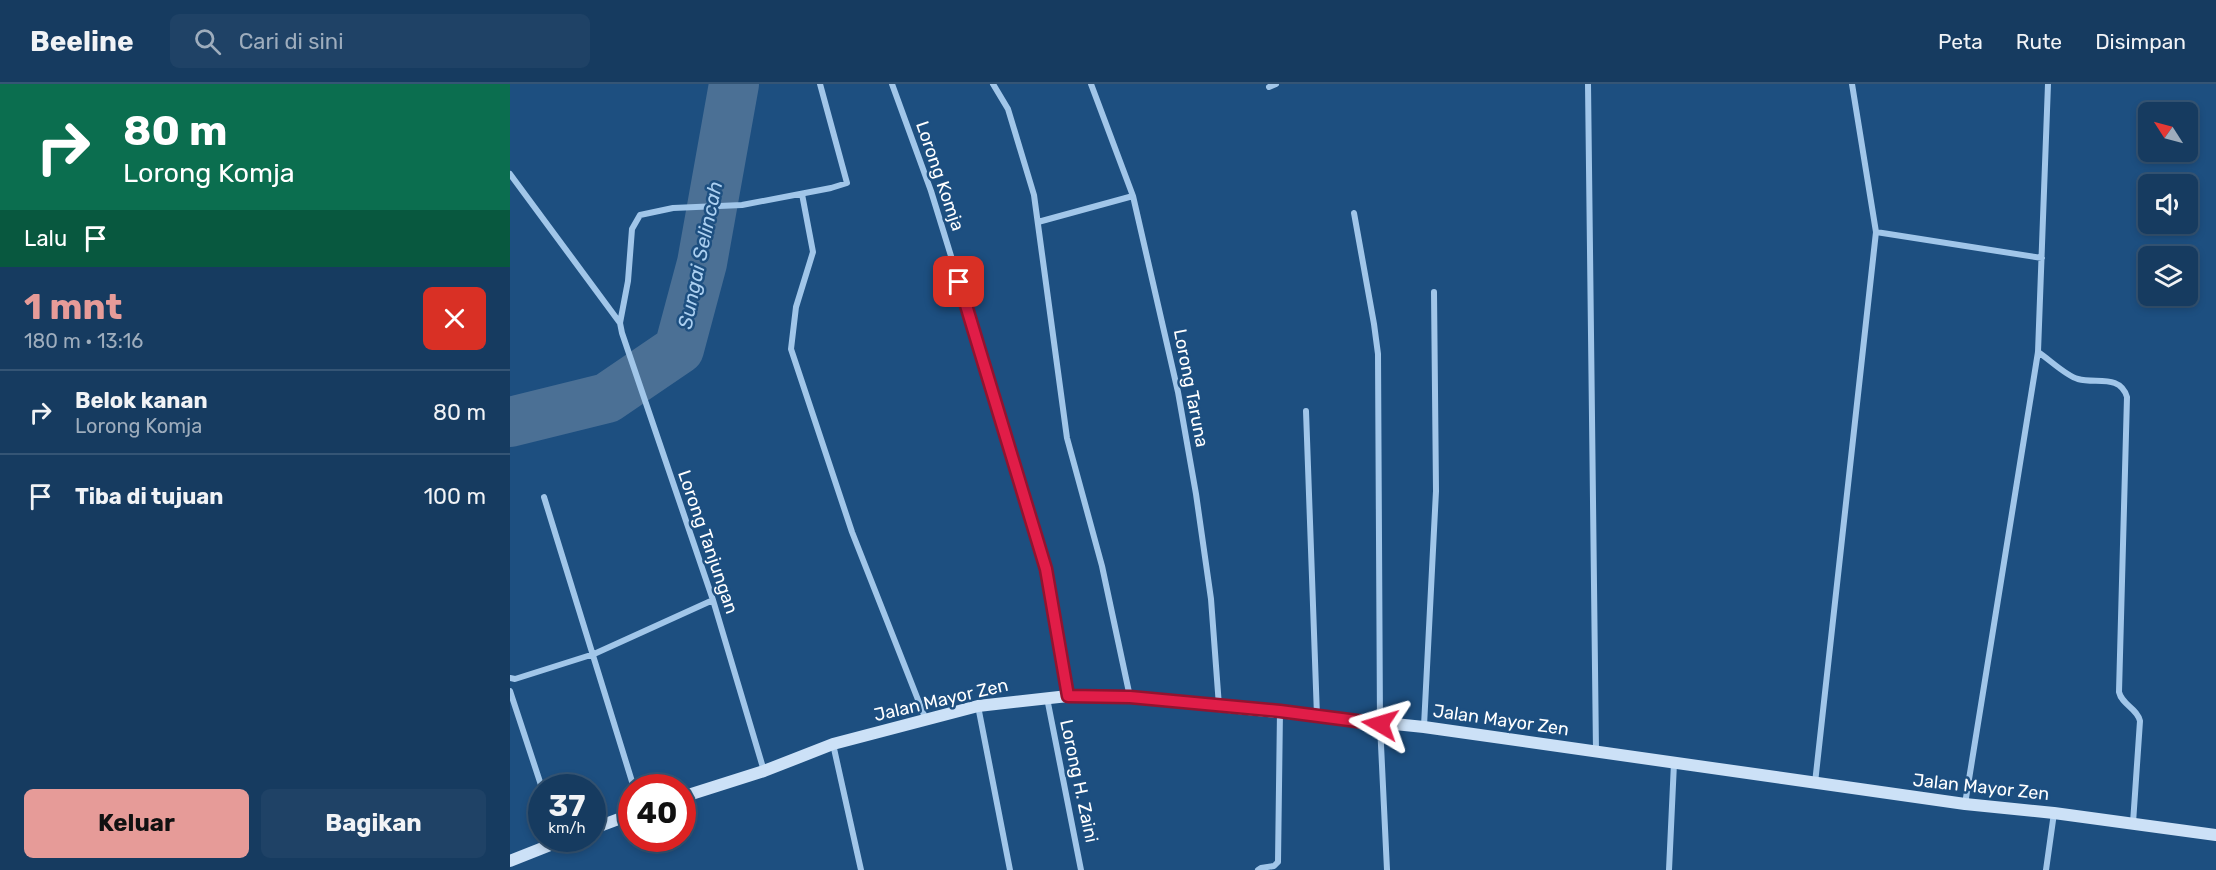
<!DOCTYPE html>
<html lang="id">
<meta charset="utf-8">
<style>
body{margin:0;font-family:Rubik,sans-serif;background:#1f4266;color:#f1f3f6;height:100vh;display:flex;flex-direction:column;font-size:22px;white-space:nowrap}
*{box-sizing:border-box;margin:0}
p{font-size:20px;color:#9eadbd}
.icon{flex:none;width:33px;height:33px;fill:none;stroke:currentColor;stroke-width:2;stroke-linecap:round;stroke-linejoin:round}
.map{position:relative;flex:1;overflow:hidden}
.drawer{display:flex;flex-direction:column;background:#163b60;width:510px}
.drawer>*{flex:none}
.guide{background:#0b6e4f;color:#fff;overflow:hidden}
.needle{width:39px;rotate:306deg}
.fabs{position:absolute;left:1628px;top:18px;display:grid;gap:12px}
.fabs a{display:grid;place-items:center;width:60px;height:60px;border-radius:9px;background:#163b60;box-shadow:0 3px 9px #0003,0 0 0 2px #355575;font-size:30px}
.speed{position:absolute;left:18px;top:690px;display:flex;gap:12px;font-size:30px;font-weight:700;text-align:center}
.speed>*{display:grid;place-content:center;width:78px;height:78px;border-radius:50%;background:#163b60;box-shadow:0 3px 9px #0003,0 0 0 2px #355575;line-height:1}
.speed small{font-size:15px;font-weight:400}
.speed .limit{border:9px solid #d22;background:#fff;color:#111}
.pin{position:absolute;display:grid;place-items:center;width:51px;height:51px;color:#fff;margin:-26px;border-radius:12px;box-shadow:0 3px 9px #0006}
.me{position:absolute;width:66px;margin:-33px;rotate:277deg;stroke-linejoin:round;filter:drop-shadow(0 0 4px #0008)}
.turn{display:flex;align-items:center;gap:21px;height:126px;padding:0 24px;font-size:27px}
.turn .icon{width:78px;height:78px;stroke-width:2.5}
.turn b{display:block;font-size:42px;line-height:51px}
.then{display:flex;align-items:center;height:57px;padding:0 24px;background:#0003;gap:12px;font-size:22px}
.round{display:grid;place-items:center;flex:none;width:63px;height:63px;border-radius:9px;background:#1f4266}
.headline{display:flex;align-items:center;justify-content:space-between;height:102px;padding:0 24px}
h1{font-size:36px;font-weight:700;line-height:45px;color:#e69b98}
.action{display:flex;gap:12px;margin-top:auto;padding:12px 24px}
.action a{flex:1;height:69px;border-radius:9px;background:#e69b98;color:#111;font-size:24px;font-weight:700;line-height:69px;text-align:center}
.action a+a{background:#1f4266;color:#f1f3f6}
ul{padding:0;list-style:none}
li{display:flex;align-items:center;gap:18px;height:84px;padding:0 24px;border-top:2px solid #355575}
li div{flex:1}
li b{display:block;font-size:22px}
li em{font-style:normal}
header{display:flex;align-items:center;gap:36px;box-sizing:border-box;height:84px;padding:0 30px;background:#163b60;border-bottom:2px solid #355575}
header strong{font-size:28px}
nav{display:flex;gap:33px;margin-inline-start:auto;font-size:21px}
.search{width:420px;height:54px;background:#1f4266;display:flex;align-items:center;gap:15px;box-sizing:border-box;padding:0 21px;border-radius:9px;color:#9eadbd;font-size:22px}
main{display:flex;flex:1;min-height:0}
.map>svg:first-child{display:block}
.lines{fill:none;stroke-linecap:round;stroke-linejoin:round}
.river{stroke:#4b7095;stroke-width:50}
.street{stroke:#a1c6e9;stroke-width:6}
.secondary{stroke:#cce1f7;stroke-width:12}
.route-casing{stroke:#92132f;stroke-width:15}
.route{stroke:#e11d48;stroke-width:10}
.labels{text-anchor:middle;stroke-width:5;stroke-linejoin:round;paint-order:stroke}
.street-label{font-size:18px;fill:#fff;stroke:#1d4f80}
.water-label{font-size:20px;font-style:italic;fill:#acd0f1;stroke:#1d4f80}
</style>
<header>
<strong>Beeline</strong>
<div class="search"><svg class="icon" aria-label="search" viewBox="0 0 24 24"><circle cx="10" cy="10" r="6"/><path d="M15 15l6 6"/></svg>Cari di sini</div>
<nav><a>Peta</a><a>Rute</a><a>Disimpan</a></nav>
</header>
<main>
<section class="drawer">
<div class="guide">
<div class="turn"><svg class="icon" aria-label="right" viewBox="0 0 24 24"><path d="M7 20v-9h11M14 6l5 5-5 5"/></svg><div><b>80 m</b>Lorong Komja</div></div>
<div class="then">Lalu<svg class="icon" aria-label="arrive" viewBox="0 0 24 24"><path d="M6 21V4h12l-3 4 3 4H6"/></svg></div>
</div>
<div class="headline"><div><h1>1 mnt</h1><p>180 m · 13:16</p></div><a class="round" style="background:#d93025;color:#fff"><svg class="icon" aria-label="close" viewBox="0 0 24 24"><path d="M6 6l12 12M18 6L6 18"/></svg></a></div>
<ul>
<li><svg class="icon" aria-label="right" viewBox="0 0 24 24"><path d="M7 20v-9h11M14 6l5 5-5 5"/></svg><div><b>Belok kanan</b><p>Lorong Komja</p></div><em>80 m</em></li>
<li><svg class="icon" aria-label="arrive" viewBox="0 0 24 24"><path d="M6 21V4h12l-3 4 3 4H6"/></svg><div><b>Tiba di tujuan</b></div><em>100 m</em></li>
</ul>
<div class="action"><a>Keluar</a><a>Bagikan</a></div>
</section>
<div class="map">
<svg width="1706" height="786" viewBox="0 0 1706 786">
<rect width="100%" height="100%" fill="#1d4f80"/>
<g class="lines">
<!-- river -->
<path class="river" d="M0,338L97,314L169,265L192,179L224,0"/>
<!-- street -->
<path class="street" d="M382,0L421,107L525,445L536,485L558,612
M483,0L498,25L524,111L557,354L592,482L620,613
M581,0L623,112L668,308L686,410L701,515L709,622
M1078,0L1086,667
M759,3L766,0
M0,90L110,239
M292,110L303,168L286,223L281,265L342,448L416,636
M844,129L864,240L868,270L870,640L877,786
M528,138L623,112
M1366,148L1532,174
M1528,268C1539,275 1556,292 1568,295C1586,300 1610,290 1617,313L1609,608C1612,621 1627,624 1630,637L1623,739
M796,327L807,632
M34,413L124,704
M0,594L5,595L84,570L203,516
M0,607L32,704
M537,614L571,786
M468,622L500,786
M914,642L926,407L924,208
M323,660L351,786
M254,687L203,516L112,249L110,239L118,197L122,145L130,131L163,124L232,121L321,104L337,99L310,0
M1305,699L1366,148L1342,0
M1455,720L1528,268L1538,0
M748,786L751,784L764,782L768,778L770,627
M1159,786L1164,679
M1536,786L1544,729"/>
<!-- secondary -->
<path class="secondary" d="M172,713L254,687L323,660L468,622L558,612L620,613L914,643L1455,720L1544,729L1706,751
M82,745L122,730
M0,777L58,754"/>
</g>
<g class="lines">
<defs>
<path id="route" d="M449,198L536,485L558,612L620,613L770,627L870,640"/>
</defs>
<!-- route casing -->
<use href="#route" class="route-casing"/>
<!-- route -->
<use href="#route" class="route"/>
</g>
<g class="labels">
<!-- street labels -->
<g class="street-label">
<text transform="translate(430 92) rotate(71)" y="6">Lorong Komja</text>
<text transform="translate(681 304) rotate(79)" y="6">Lorong Taruna</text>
<text transform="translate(198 458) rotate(71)" y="6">Lorong Tanjungan</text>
<text transform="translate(431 616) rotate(-13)" y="6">Jalan Mayor Zen</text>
<text transform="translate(991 636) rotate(8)" y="6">Jalan Mayor Zen</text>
<text transform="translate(569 697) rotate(78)" y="6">Lorong H. Zaini</text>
<text transform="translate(1471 703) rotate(6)" y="6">Jalan Mayor Zen</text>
</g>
<!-- water labels -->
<g class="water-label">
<text transform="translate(190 171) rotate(-78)" y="7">Sungai Selincah</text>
</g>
</g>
</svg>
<div class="fabs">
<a><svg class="needle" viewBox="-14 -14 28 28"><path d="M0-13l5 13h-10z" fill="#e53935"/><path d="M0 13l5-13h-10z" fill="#9eadbd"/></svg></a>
<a><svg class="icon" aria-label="sound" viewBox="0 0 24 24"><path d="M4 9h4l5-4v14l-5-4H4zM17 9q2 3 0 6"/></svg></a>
<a><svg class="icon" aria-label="layers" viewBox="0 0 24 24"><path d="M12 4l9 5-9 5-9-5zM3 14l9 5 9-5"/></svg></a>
</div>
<div class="speed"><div>37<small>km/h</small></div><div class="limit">40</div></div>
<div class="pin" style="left:449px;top:198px;background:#d93025"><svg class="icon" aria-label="arrive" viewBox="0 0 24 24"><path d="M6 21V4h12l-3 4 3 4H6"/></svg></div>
<svg class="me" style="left:870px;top:640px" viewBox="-20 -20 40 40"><path d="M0-17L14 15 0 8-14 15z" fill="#e11d48" stroke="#fff" stroke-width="4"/></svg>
</div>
</main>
